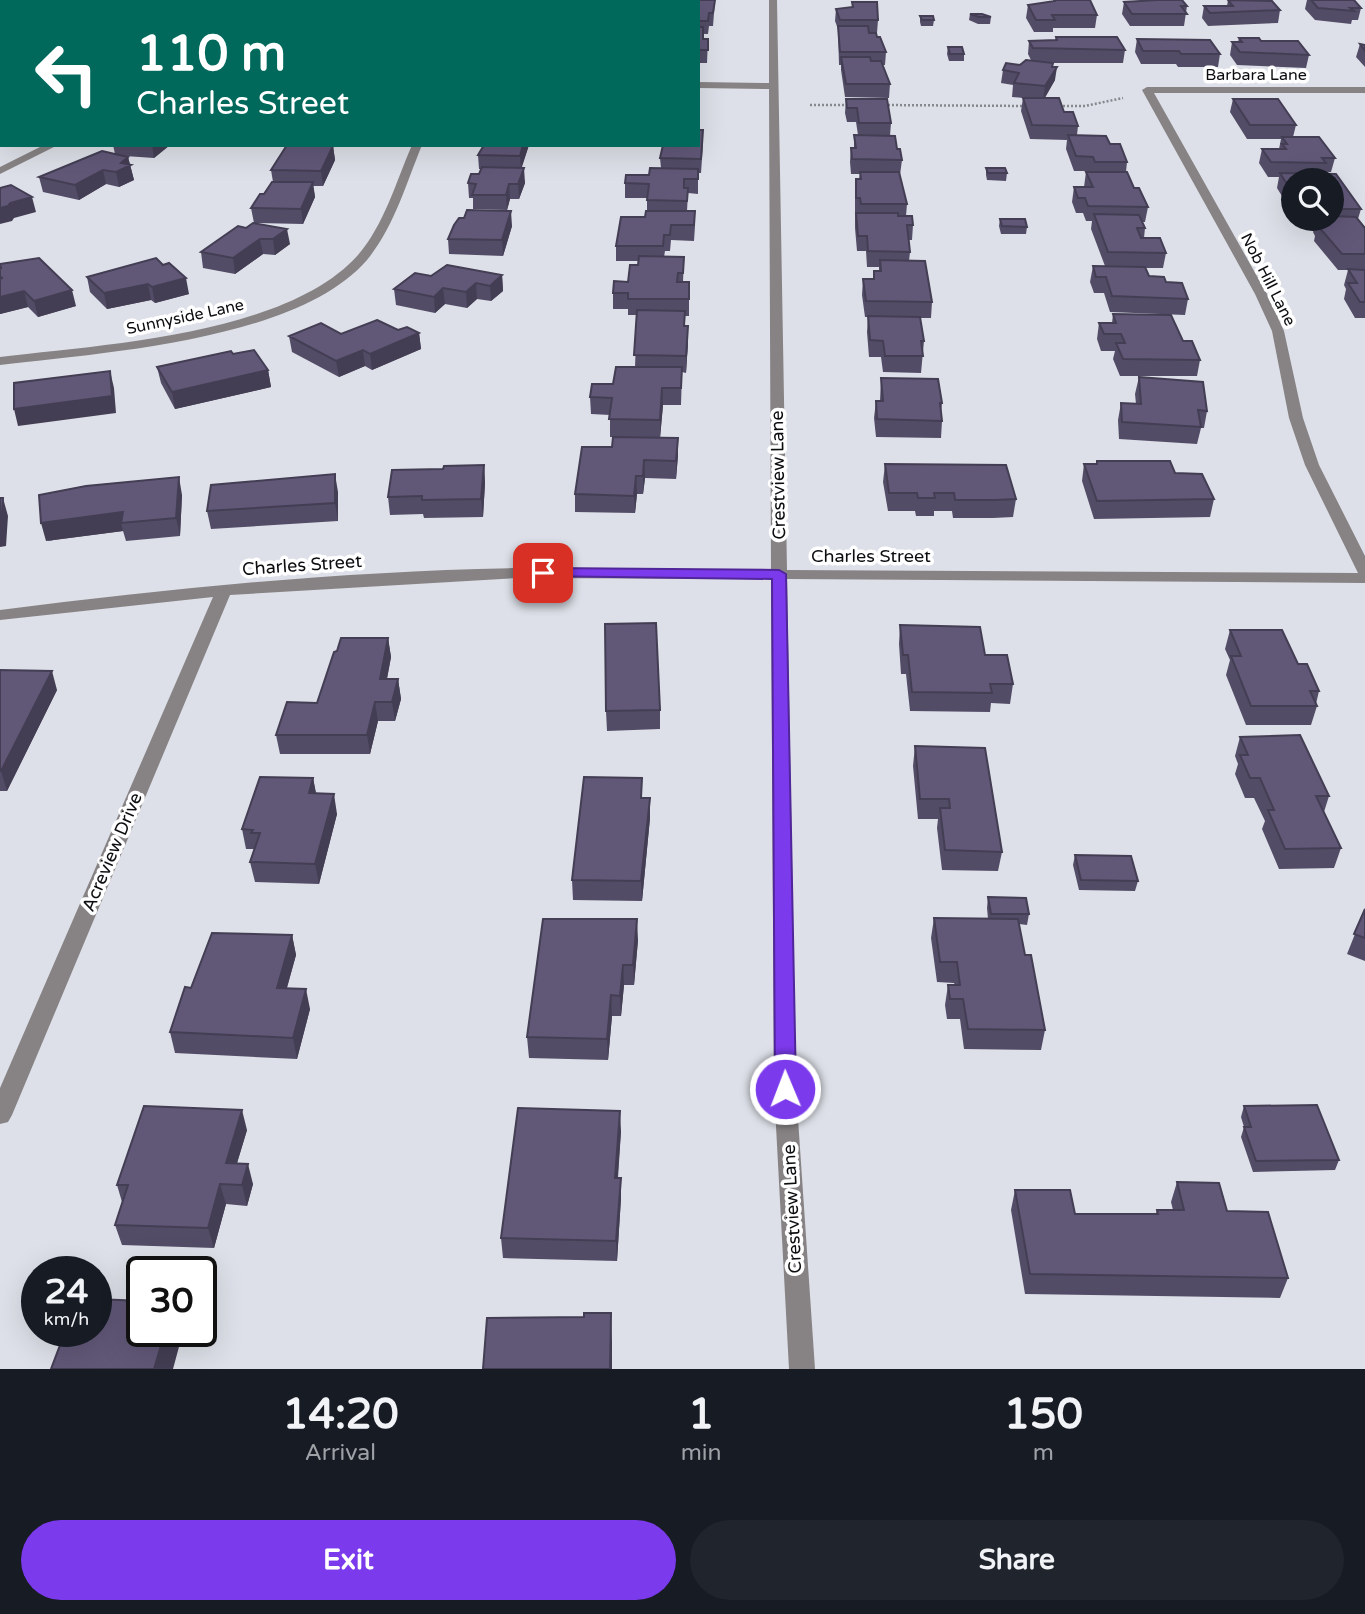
<!DOCTYPE html>
<style>
body{margin:0;font-family:"Varela Round",sans-serif;background:#20242c;color:#f1f3f6;height:100vh;display:flex;flex-direction:column;font-size:26px;white-space:nowrap}
*{box-sizing:border-box;margin:0}
p{font-size:23px;color:#9ea1a6}
.icon{flex:none;width:38px;height:38px;fill:none;stroke:currentColor;stroke-width:2;stroke-linecap:round;stroke-linejoin:round}
.map{position:relative;height:1369px;overflow:hidden}
.details{display:flex;flex-direction:column;background:#171b24;flex:1}
.details>*{flex:none}
.top-card{position:absolute;left:0px;top:0px;width:700px;height:147px;box-shadow:0 7px 28px #0002;background:#00695c;color:#fff;overflow:hidden}
.buttons{position:absolute;left:1281px;top:168px;display:grid;gap:14px}
.buttons a{display:grid;place-items:center;width:63px;height:63px;border-radius:50%;background:#171b24;box-shadow:0 7px 28px #0002;font-size:35px}
.speed{position:absolute;left:21px;top:1256px;display:flex;gap:14px;font-size:35px;font-weight:700;text-align:center}
.speed>*{display:grid;place-content:center;width:91px;height:91px;border-radius:50%;background:#171b24;box-shadow:0 7px 28px #0002;line-height:1}
.speed small{font-size:18px;font-weight:400}
.speed .limit{border:4px solid #111;border-radius:10px;background:#fff;color:#111}
.pin{position:absolute;display:grid;place-items:center;width:60px;height:60px;color:#fff;margin:-30px;border-radius:14px;box-shadow:0 4px 10px #0006}
.me{position:absolute;width:77px;margin:-38px;rotate:359deg;stroke-linejoin:round;filter:drop-shadow(0 0 5px #0008)}
.turn{display:flex;align-items:center;gap:24px;height:147px;padding:0 21px;font-size:32px}
.turn .icon{width:91px;height:91px;stroke-width:2.5}
.turn b{display:block;font-size:49px;line-height:60px}
.eta{display:flex;justify-content:space-evenly;align-items:center;height:119px;text-align:center}
.eta b{font-size:42px;font-weight:700;line-height:49px}
.cta{display:flex;gap:14px;margin-top:auto;padding:14px 21px}
.cta a{flex:1;height:80px;border-radius:42px;background:#7c3aed;color:#fff;font-size:28px;font-weight:700;line-height:80px;text-align:center}
.cta a+a{background:#20242c;color:#f1f3f6}
.map>svg:first-child{display:block}
.lines{fill:none;stroke-linecap:round;stroke-linejoin:round}
.path{stroke:#86888d;stroke-width:2.5;stroke-dasharray:2 2;stroke-linecap:butt}
.minor{fill:#878384;fill-rule:evenodd}
.wall{fill:#534c67}
.shaded-wall{fill:#443e54}
.building{fill:#615878;stroke:#443e54;stroke-width:2}
.route{fill:#7c3aed;stroke:#51269a;stroke-width:2}
.labels{text-anchor:middle;stroke-width:7;stroke-linejoin:round;paint-order:stroke}
.far-street-label{font-size:16px;fill:#0c0d0f;stroke:#fff}
.street-label{font-size:18px;fill:#0c0d0f;stroke:#fff}
</style>
<div class="map">
<svg width="1365" height="1369" viewBox="0 0 1365 1369">
<rect width="100%" height="100%" fill="#dde0e8"/>
<g class="lines">
<!-- path -->
<path class="path" d="M810,105H851
M884,105L1026,106
M1059,106H1085L1123,98"/>
<!-- minor -->
<path class="minor" d="M184,0H193L183,2Z
M769,0H777L787,570L1358,573L1305,465L1289,418L1272,331L1255,294L1142,90L1147,87H1365V93H1154L1267,294L1284,331L1303,418L1319,465L1365,556V583L787,579L796,1089L815,1369H789L774,1089L771,579L517,578L230,595L12,1115L8,1122L0,1124V1088L213,597L0,620V610C171,588 344,571 517,568C602,567 687,569 771,570L769,89L698,88V82L769,83Z
M44,145H58L0,174V167Z
M412,145H422C406,184 394,227 367,260C297,341 101,353 0,365V357C101,345 287,335 358,255C384,225 396,182 412,145Z"/>
</g>
<!-- wall -->
<path class="wall" d="M715,0L713,26H709L708,34H703V39H708L707,63H698V2Z
M1053,0H1090L1097,15L1095,28H1053V32H1034L1026,18L1028,5L1053,1Z
M1228,0L1280,10L1278,23L1208,26L1202,18L1204,6H1227Z
M1307,0H1354L1361,8L1358,20H1352L1351,24L1315,20L1305,9Z
M852,2L878,20L877,33H876L877,37L886,52L885,65H883L890,84L889,98L845,97L841,70V65H839L838,29L835,21L836,9L852,7Z
M1124,2L1187,6L1184,26H1130L1122,14Z
M970,14L991,17L990,24H978L969,20Z
M920,16L934,20L933,26H921L920,22Z
M1056,37L1125,50L1123,63H1052L1055,80L1045,98L1064,112L1078,126L1077,135L1110,144L1127,162L1126,172L1134,188L1148,207L1145,222H1142L1145,228L1144,238L1166,253L1163,268H1145L1149,276L1166,282L1188,299L1185,315L1110,312L1104,293H1094L1090,282L1093,266H1105L1091,229L1092,221H1086L1083,213H1076L1072,202L1074,187H1084L1086,172H1091V171H1074L1066,149L1067,140L1030,139L1021,111L1023,98L1012,97L1013,85L1001,83L1003,70L1031,60L1028,54L1029,41L1055,40Z
M1239,38L1261,41L1309,55L1306,68L1237,65L1230,55L1232,42H1238Z
M1137,39L1220,54L1218,67H1178L1176,64H1141L1135,52Z
M1360,44L1365,45V67L1356,57Z
M948,47L964,54V61H949L947,54Z
M0,81H2V118H0Z
M846,99L891,123L890,136L902,160L900,175L907,204L906,216L913,225L912,240H909L910,252L909,261L932,302L931,318H920L924,341L921,373L883,372L881,357H869L867,332L868,317H865L862,295L863,279H873L874,271H879V267H867L866,251H857L855,228V193L856,179H859L860,174H851L850,162L851,148H854V135H858L856,122H847L845,113Z
M1233,99H1278L1296,125L1293,137H1319L1335,158L1331,172H1324V173L1336,174L1361,209L1358,219L1365,228V318H1355L1344,299L1346,289L1344,285L1348,270H1338L1314,241L1315,236L1313,232L1316,219H1332V180H1293V201H1285L1277,188L1279,177H1268L1259,163L1262,149H1279L1281,139H1247L1230,112Z
M703,144L701,173H698V194L688,193L687,211L695,226L694,241L671,240L670,251H665L664,257H684L683,282H689V316H685V326H688V342L686,373L682,372L681,405H663L660,438L610,437V415L591,414L590,397L613,384L635,367L637,315H628V309H613V293L628,282L638,265V261H616V246L645,217L647,211V198H625V183L649,175L661,168L660,158Z
M113,145H170L154,158L125,156L128,157L134,180L119,187L106,184L79,200L43,192L39,177L115,154Z
M287,145L333,146L335,160L323,186H313L315,197L303,224L257,223L290,244L275,255L263,254L235,274L203,268L201,252L254,223L251,208L273,182L271,170Z
M529,145L521,168L525,183L519,199H510L507,210L473,209V198H469L468,183L479,174L481,169H479L478,155Z
M986,168L1007,173L1006,181L987,180L986,175Z
M464,218L512,226L503,256L449,254L448,239Z
M1000,219L1027,227L1026,234H1001L999,226Z
M156,258L189,294L155,303L151,300L107,309L90,292L87,277Z
M0,264L76,306L38,317L28,307L0,314Z
M502,275L503,291L491,301L477,299L467,308L445,304L435,313L396,305L394,289L431,276Z
M1113,314L1183,341L1200,360L1197,376H1120L1113,359L1115,351H1101L1097,339L1099,323H1112Z
M398,330L419,333L421,349L372,370L365,366L339,377L292,352L289,336L341,334Z
M157,367L268,370L271,387L175,409L161,383Z
M1139,377L1207,411L1204,428H1201L1197,444L1119,439L1118,420L1121,403L1136,404L1135,394Z
M881,378L942,403L941,412L942,421L941,438L876,437L874,418L876,401H880Z
M582,447L678,455L676,479L645,478L643,494H637L635,513L575,512V494Z
M1097,461L1175,473L1214,499L1210,517L1094,519L1082,481L1084,464H1096Z
M885,464L1016,499L1013,517L993,518H953L952,511H934V516H916L915,511H888L883,482Z
M484,465L485,483L483,517L424,518L423,514L390,515L388,497L443,469Z
M338,492V521L211,529L207,511Z
M182,495L180,536L126,541L123,531L46,541Z
M900,625L985,655L1013,684L1010,704L991,703L990,712L910,711L906,674H901L899,644Z
M1230,630L1298,664L1319,691L1316,704L1317,706L1311,725H1246L1226,675L1230,660L1225,649Z
M388,638L391,657L387,679H398L401,699L395,721H378L370,754H280L276,735L317,703Z
M0,670L57,690L7,791H0Z
M660,710V729L607,731L606,711Z
M1240,737L1329,796L1324,812L1341,848L1334,868L1279,869L1262,829L1265,821L1254,798H1245L1235,774L1238,764L1235,756Z
M915,746L1002,852L998,871L942,870L937,828L938,819H918L913,766Z
M313,778L316,794L337,814L319,884L255,882L250,862L254,849H246L242,829Z
M650,798V818L642,901L573,900L572,880Z
M1075,855L1138,881L1135,891L1079,890L1073,865Z
M988,897L1029,914L1027,925L1019,924L1025,955L1045,1030L1041,1050L964,1049L960,1019H947L945,1005L948,985H955L954,983L937,982L931,938L934,918L988,919L987,908Z
M1365,909V961L1347,954Z
M292,935L296,955L287,988L310,1009L297,1059L175,1053L170,1032L191,988Z
M638,940L634,985H624L621,1016H612L608,1060L529,1058L527,1037Z
M1244,1106L1339,1160L1335,1170L1253,1172L1241,1137L1244,1127L1241,1117Z
M247,1130L237,1163L253,1184L247,1206L226,1204L214,1248L122,1245L115,1225L122,1202L117,1185Z
M621,1131L618,1178H621V1198L617,1261L503,1258L501,1238Z
M1177,1182L1227,1211L1288,1278L1280,1298L1025,1294L1011,1210L1015,1190L1075,1214H1156L1157,1210H1173L1171,1202Z"/>
<!-- shaded-wall -->
<path class="shaded-wall" d="M1053,63L1052,76L1057,67L1055,80L1043,100L1045,86Z
M152,145H170L154,158Z
M523,145H529L521,170L520,156Z
M333,146L335,160L323,186L321,171Z
M128,157L134,180L119,187L116,172L121,163Z
M524,168L525,183L519,199L518,184Z
M103,170L106,184L79,200L75,185Z
M313,182L315,197L303,224L301,209Z
M509,184L510,199L507,210L506,195Z
M32,197L36,212L14,218L12,221L0,224V208L10,203Z
M511,211L512,226L503,256L502,240Z
M287,229L290,244L275,255L273,239Z
M260,239L263,254L235,274L233,258Z
M502,275L503,291L491,301L490,286Z
M186,278L189,294L155,303L152,287Z
M476,283L477,299L467,308L466,292Z
M148,284L151,300L107,309L104,293Z
M443,288L445,304L435,313L434,297Z
M72,290L76,306L38,317L34,301Z
M24,291L28,307L0,314V297Z
M688,326V342L686,373V356Z
M419,333L421,349L372,370L370,354Z
M363,350L365,366L339,377L336,361Z
M268,370L271,387L175,409L172,392Z
M110,371L114,388L116,413L18,426L14,409Z
M662,388L663,405L660,438V420Z
M678,438V455L676,479V461Z
M644,460L645,478L643,494V476Z
M484,465L485,483L483,517L481,499Z
M335,474L338,492V521L335,503Z
M636,476L637,494L635,513L634,496Z
M179,477L182,495L180,536L176,518Z
M3,498L8,516L6,546L0,547V528Z
M123,512L121,523L123,531L46,541L41,523Z
M388,638L391,657L383,699L380,679Z
M52,671L57,690L7,791L1,771Z
M398,679L401,699L395,721L392,702Z
M375,702L378,721L370,754L367,735Z
M313,778L317,798L309,793Z
M334,794L337,814L319,884L315,864Z
M650,798V818L642,901L641,881Z
M637,919L638,940L634,985L633,965Z
M292,935L296,955L281,1008L277,988Z
M623,965L624,985L621,1016L620,996Z
M306,989L310,1009L297,1059L293,1038Z
M611,995L612,1016L608,1060L607,1039Z
M242,1110L247,1130L231,1183L226,1163Z
M620,1111L621,1131L616,1199L615,1178Z
M248,1164L253,1184L247,1206L242,1185Z
M621,1178V1198L617,1261L616,1241Z
M220,1184L226,1204L214,1248L208,1228Z
M611,1313L612,1342V1369H610Z
M165,1332H183L173,1369H154Z"/>
<!-- building -->
<path class="building" d="M70,0H114L113,2H68Z
M235,0H262L261,2H234Z
M348,0H402L401,2H347Z
M446,0H505L504,2H446Z
M548,0H596L595,2H547Z
M680,0H715L713,13H709L708,21H698V2H680Z
M1055,0H1090L1097,15H1052L1055,20H1036L1028,5L1055,1Z
M1157,0H1182L1187,6H1181L1187,14H1132L1124,2Z
M1228,0L1272,1L1280,10L1210,13L1204,6H1233Z
M1311,0H1354L1361,8H1350L1354,11L1318,8Z
M852,2H877L878,20H840L836,9L853,7Z
M970,14H982L991,17H979Z
M920,16H933L934,20H922Z
M838,26H868L869,33H876L877,37H880L886,52H840Z
M698,27H703V39H708V50H698Z
M1056,37H1117L1125,50L1033,48L1029,41L1057,40Z
M1239,38H1259L1261,41H1298L1309,55L1240,52L1232,42H1242Z
M1137,39L1210,40L1220,54H1181L1179,51H1143Z
M1360,44L1365,45V51Z
M948,47H962L964,54H950Z
M841,57H870L871,61H881L890,84H846Z
M1026,60L1053,63L1052,67H1057L1045,86L1014,83L1019,73L1003,70L1006,63L1020,65Z
M0,81H2V104H0Z
M1023,98H1059L1064,112H1073L1078,126L1032,125Z
M846,99H887L891,123H859L857,108H847Z
M1233,99H1278L1296,125H1250Z
M698,130H703L701,159L660,158L663,145H698Z
M854,135L895,136L897,149H900L902,160L852,159L851,148H856Z
M1068,135L1106,136L1110,144H1120L1127,162H1095L1093,157L1076,156Z
M1282,137H1319L1335,158H1322L1326,163L1271,162L1262,149H1286L1282,144H1287Z
M287,145H305L333,146L321,171L271,170Z
M484,145H523L520,156L478,155Z
M102,151L128,157L121,163L131,165L116,172L103,170L75,185L39,177Z
M482,167L524,168L518,184H509L506,195H472L476,184L468,183L471,174H479Z
M650,168L698,169V179H684V188H688L687,201L647,200L649,184L625,183L626,175H649Z
M986,168H1005L1007,173H988Z
M860,172H899L907,204H861L860,198H856V179H861Z
M1086,172H1127L1134,188H1139L1148,207L1088,206L1085,198H1078L1074,187H1093Z
M1280,173L1336,174L1361,209H1332V180H1293V186H1288Z
M272,182H313L301,209L251,208L260,194H264Z
M11,185L32,197L10,203L8,206L0,208V188Z
M467,210L511,211L502,240L448,239L454,225L459,218H464Z
M646,211H695L694,225H671L670,235H664L663,246H616L621,217H645Z
M856,213H898V216H912L913,225H907L910,252L868,251L867,236H858Z
M1094,214L1139,215L1145,228H1137L1141,238H1160L1166,253L1108,252Z
M1332,216L1356,217L1365,228V254H1342L1318,226H1323L1318,219H1332Z
M1000,219H1025L1027,227L1002,226Z
M253,223L287,229L273,239H260L233,258L201,252L238,226L246,228Z
M639,256L684,257L683,273H678L677,282H689V299H628V293H613L614,281L628,282L630,265H638Z
M39,258L72,290L34,301L24,291L0,297V279L2,278L0,276V268H1L0,264Z
M156,258L163,265L169,263L186,278L152,287L148,284L104,293L87,277Z
M880,260L925,261L932,302L866,301L863,279H874V271H881Z
M447,265L502,275L490,286L476,283L466,292L443,288L434,297L394,289L415,273L431,276Z
M1093,266L1145,267L1149,276L1164,277L1166,282L1182,283L1188,299L1112,296L1106,277H1096Z
M1348,269L1365,270V302H1360L1348,283H1357Z
M637,310L685,311L684,326H688L686,356L634,355Z
M1113,314L1171,315L1183,341H1192L1200,360L1123,359L1116,343H1125L1121,334H1104L1099,323H1116Z
M868,316L920,317L924,341H921L923,356H885L883,341L870,340Z
M377,320L398,330L407,327L419,333L370,354L363,350L336,361L289,336L321,323L341,334Z
M254,350L268,370L172,392L157,367L231,351L233,354Z
M616,367H682L681,388H662L660,420L609,419L612,398L590,397L592,384H613Z
M110,371L112,396L14,409V383Z
M1139,377L1203,382L1207,411L1198,410L1201,427L1122,422L1121,403L1141,404Z
M881,378L938,379L942,403H940L942,421L877,419L876,401H883Z
M613,437L678,438L676,461L644,460L643,476H636L634,496L575,494L582,447H612Z
M1097,461H1170L1175,473L1202,474L1214,499L1097,501L1084,464H1097Z
M885,464L1006,465L1016,499L996,500H955L954,493H934L935,498H918L917,493H889Z
M484,465L481,499L422,500V496L388,497L392,470L443,469L444,466Z
M335,474V503L207,511L211,485Z
M179,477L176,518L121,523L123,512L41,523L39,495L86,486Z
M0,498H3L1,528H0Z
M656,623L660,710L606,711L605,624Z
M900,625L980,627L985,655H1007L1013,684H990L992,693L912,692L908,655H903Z
M1230,630H1282L1298,664H1307L1319,691H1310L1317,706H1251L1231,656H1241Z
M341,638H388L380,679H398L392,702H375L367,735H276L287,702L317,703L334,652L337,651Z
M0,670L52,671L1,771H0Z
M1300,735L1329,796H1316L1341,848L1285,849L1268,810H1274L1260,778H1250L1240,755H1248L1240,737Z
M915,746L985,748L1002,852L945,850L940,808H950L949,799H920Z
M260,777L313,778L309,793L334,794L315,864L250,862L260,833H251L253,830L242,829Z
M584,777L642,778L641,798H650L641,881L572,880Z
M1075,855L1131,856L1138,881L1081,880Z
M988,897L1026,898L1029,914H991Z
M1365,909V938L1354,934Z
M934,918L1018,919L1025,955H1031L1045,1030L968,1029L963,999H950L948,985H960L957,962H940Z
M543,919H637L633,965H623L620,996L611,995L607,1039L527,1037Z
M212,933L292,935L277,988L306,989L293,1038L170,1032L185,987L191,988Z
M1317,1105L1339,1160L1256,1161L1244,1127H1251L1244,1106Z
M144,1106L242,1110L226,1163L248,1164L242,1185L220,1184L208,1228L115,1225L128,1185H117Z
M518,1108L620,1111L615,1178H621L616,1241L501,1238Z
M1177,1182L1219,1183L1227,1211L1268,1212L1288,1278L1030,1274L1015,1190H1070L1075,1214H1158L1157,1210H1184Z
M96,1299L142,1301V1332H165L154,1369H51L65,1332H96Z
M584,1313H611L610,1369H483L487,1318L584,1317Z"/>
<!-- route -->
<path class="route" d="M543,568L779,570L786,574L796,1089L793,1095L785,1097L778,1095L775,1089L772,579L538,576L536,573L538,570Z"/>
<g class="labels">
<!-- far-street labels -->
<g class="far-street-label">
<text x="1256" y="80">Barbara Lane</text>
<text transform="translate(1269 279) rotate(63)" y="6">Nob Hill Lane</text>
<text transform="translate(185 316) rotate(-12)" y="6">Sunnyside Lane</text>
</g>
<!-- street labels -->
<g class="street-label">
<text transform="translate(778 475) rotate(-91)" y="6">Crestview Lane</text>
<text x="871" y="562">Charles Street</text>
<text transform="translate(302 565) rotate(-4)" y="6">Charles Street</text>
<text transform="translate(112 852) rotate(-67)" y="6">Acreview Drive</text>
<text transform="translate(792 1209) rotate(-93)" y="6">Crestview Lane</text>
</g>
</g>
</svg>
<div class="buttons">
<a><svg class="icon" aria-label="search" viewBox="0 0 24 24"><circle cx="10" cy="10" r="6"/><path d="M15 15l6 6"/></svg></a>
</div>
<div class="speed"><div>24<small>km/h</small></div><div class="limit">30</div></div>
<div class="pin" style="left:543px;top:573px;background:#d93025"><svg class="icon" aria-label="arrive" viewBox="0 0 24 24"><path d="M6 21V4h12l-3 4 3 4H6"/></svg></div>
<svg class="me" style="left:785px;top:1089px" viewBox="-20 -20 40 40"><circle r="17" fill="#7c3aed" stroke="#fff" stroke-width="3"/><path d="M0-11L8 9 0 5-8 9z" fill="#fff"/></svg>
<div class="top-card">
<div class="turn"><svg class="icon" aria-label="left" viewBox="0 0 24 24"><path d="M17 20v-9H6M10 6l-5 5 5 5"/></svg><div><b>110 m</b>Charles Street</div></div>
</div>
</div>
<section class="details">
<div class="eta">
<div><b>14:20</b><p>Arrival</p></div>
<div><b>1</b><p>min</p></div>
<div><b>150</b><p>m</p></div>
</div>
<div class="cta"><a>Exit</a><a>Share</a></div>
</section>
